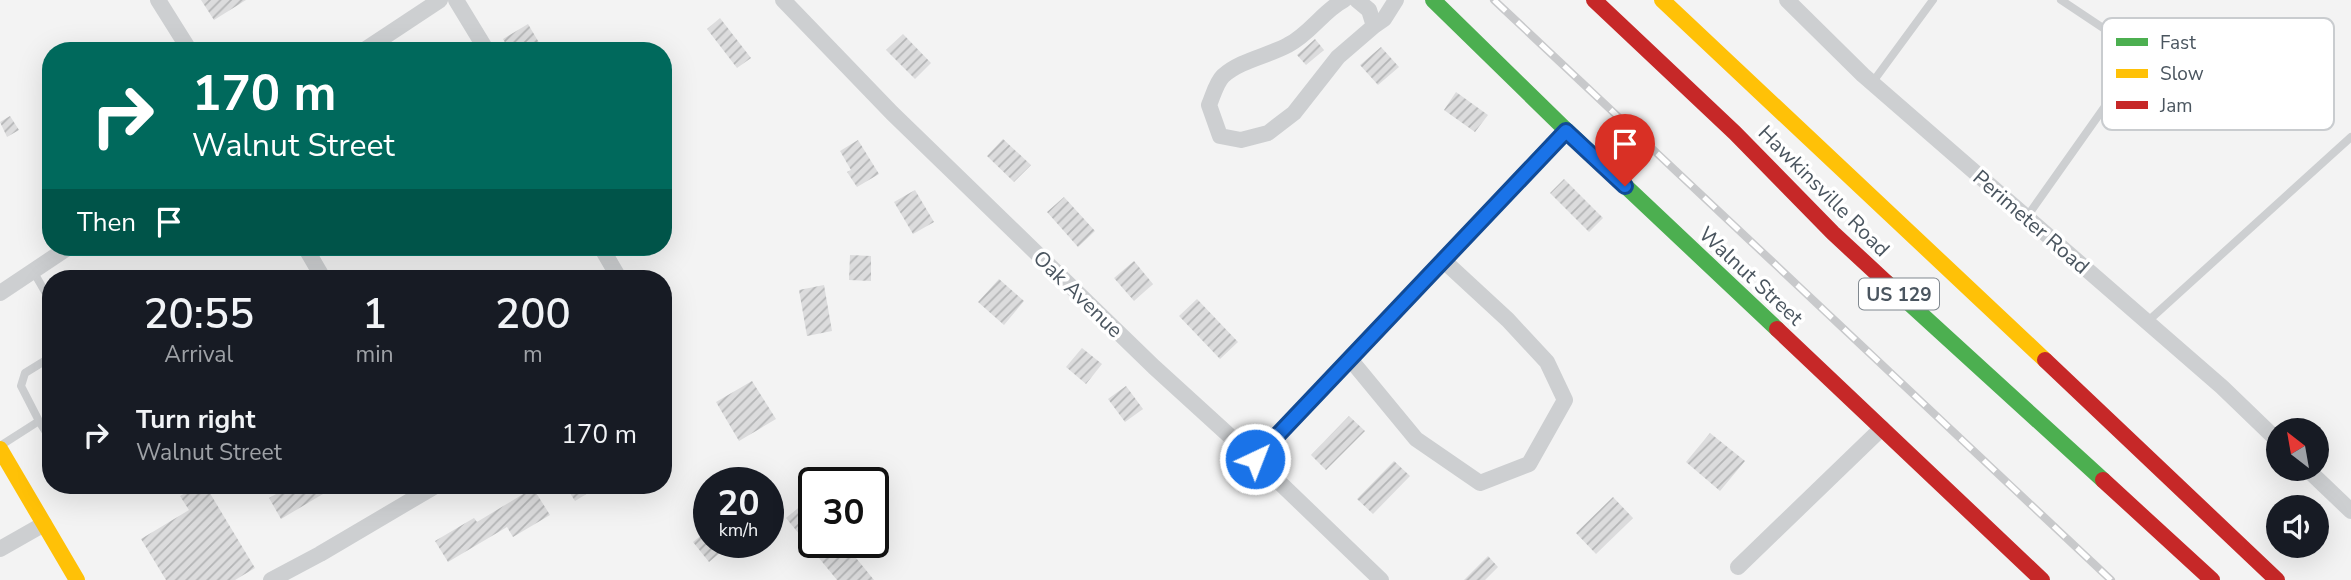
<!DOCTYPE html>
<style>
body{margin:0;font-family:"Nunito Sans",sans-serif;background:#242831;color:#f1f3f6;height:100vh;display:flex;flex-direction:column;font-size:26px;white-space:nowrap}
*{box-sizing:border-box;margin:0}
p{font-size:23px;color:#9ea1a6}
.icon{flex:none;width:38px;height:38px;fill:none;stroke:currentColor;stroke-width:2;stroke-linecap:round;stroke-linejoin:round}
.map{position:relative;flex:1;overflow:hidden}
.sheet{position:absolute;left:42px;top:270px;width:630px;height:224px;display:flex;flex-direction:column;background:#171b24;border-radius:28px;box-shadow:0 7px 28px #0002}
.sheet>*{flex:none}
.top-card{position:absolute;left:42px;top:42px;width:630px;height:214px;border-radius:28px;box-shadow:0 7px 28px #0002;background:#00695c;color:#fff;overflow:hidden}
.needle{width:46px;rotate:329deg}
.buttons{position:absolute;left:2266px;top:418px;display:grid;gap:14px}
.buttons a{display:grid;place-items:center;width:63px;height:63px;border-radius:50%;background:#171b24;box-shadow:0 7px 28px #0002;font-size:35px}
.speed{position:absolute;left:693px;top:467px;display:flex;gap:14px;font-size:35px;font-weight:700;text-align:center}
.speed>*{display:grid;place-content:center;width:91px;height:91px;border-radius:50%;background:#171b24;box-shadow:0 7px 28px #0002;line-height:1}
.speed small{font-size:18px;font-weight:400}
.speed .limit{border:4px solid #111;border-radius:10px;background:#fff;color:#111}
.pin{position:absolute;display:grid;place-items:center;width:60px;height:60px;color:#fff;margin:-72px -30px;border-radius:50% 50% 50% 0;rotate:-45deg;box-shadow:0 0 7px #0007}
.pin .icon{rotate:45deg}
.me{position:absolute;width:77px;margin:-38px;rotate:43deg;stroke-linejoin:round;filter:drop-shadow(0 0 5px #0008)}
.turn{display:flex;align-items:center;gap:24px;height:147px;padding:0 35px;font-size:32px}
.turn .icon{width:91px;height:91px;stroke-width:2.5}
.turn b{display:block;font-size:49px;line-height:60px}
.then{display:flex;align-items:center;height:66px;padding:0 35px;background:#0003;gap:14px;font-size:26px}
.eta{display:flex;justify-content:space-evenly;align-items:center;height:119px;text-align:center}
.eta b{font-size:42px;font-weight:600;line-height:49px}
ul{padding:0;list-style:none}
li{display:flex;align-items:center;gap:21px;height:91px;padding:0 35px}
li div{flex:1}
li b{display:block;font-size:26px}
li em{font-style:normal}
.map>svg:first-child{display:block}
.building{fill:url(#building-hatch)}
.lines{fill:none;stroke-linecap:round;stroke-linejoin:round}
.lane{stroke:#cdcfd1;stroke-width:8}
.street{stroke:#cdcfd1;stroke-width:16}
.fast{stroke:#4caf50;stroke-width:16}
.slow{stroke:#ffc107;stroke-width:16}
.jam{stroke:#c62828;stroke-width:16}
.rail-casing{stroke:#c8c9cb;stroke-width:8}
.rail{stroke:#fff;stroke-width:5;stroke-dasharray:16;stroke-linecap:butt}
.route-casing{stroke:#114b97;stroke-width:18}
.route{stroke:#1a73e8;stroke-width:12}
.labels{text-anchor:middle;stroke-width:7;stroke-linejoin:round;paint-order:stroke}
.shield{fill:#fff;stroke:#80888f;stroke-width:2}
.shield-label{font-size:19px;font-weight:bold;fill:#4a555f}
.street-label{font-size:21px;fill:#4a555f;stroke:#fff}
.key{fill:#fff;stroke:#c9cccf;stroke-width:2}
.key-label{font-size:19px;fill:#4a555f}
</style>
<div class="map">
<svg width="2351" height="580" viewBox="0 0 2351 580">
<defs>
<pattern id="building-hatch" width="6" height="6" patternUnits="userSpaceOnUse" patternTransform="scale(1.75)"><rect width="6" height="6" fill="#dcdcdd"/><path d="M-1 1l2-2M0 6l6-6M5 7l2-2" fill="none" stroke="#b4b5b6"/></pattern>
</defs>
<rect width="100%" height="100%" fill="#f3f3f3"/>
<!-- building -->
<path class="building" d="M201,0H246L214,20Z
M720,18L751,58L737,68L707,29Z
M528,24L544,51H510L503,39Z
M903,34L931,63L915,79L886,50Z
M1315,39L1324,50L1306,65L1297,55Z
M1381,47L1399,67L1378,85L1360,65Z
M1456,92L1488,115L1475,132L1444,110Z
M10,116L19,130L7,137L0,122Z
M1003,139L1031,165L1014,182L987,156Z
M858,140L879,174L857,187L847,172L851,170L840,151Z
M1564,179L1603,218L1589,232L1550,193Z
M915,190L934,222L913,234L894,202Z
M1064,197L1095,231L1078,247L1047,212Z
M850,255L871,256V281L849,280Z
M1134,261L1153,284L1134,301L1114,278Z
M999,279L1024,301L1004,325L978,302Z
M824,285L832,331L807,336L799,290Z
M1197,299L1238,342L1220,359L1179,316Z
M1082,348L1102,364L1086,384L1066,367Z
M752,381L776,419L739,441L716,402Z
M1126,386L1143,409L1125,422L1108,399Z
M1349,416L1365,431L1326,470L1311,455Z
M1710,433L1745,461L1720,491L1686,462Z
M1394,461L1410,476L1373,514L1357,499Z
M199,485H205L255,568L235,580H166L141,539L189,510L180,496Z
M292,485H338L281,519L269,498Z
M565,485H601L575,501Z
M533,488L550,515L513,537L507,527L448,562L435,541L474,518L477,522Z
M814,495V542H843L874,580H837L786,518Z
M1613,497L1633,518L1596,554L1576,533Z
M709,529V542H733L709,562L693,542Z
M1488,556L1498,567L1485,580H1464Z"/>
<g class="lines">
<!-- lane -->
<path class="lane" d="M1872,83L1933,0
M2026,218L2142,54L2061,0
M33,271L51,302
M2147,322L2351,137
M39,421L51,440
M0,446L39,421L21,386L25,373L51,357"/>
<!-- street -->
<path class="street" d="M158,0L190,51
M456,0L487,51
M783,0L892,113L1154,367L1255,459L1381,580
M1344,0C1323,11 1310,34 1288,45C1268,56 1241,60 1223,76C1216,83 1213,96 1209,105L1220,136L1241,140L1268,133L1294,113L1338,57L1374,26L1369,10L1357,0
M1787,0L1863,75L2222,387L2278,441
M1374,26L1384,19L1396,0
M363,51L440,0
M305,247L323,278
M601,247L619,278
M0,293L69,247
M1350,359L1416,439L1480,483L1529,464L1565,400L1547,362L1508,320L1443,260
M1255,459L1566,130
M2307,469L2351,511
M0,549L44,524
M1738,567L1882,428
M271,580L320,554L437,485"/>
<!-- fast -->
<path class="fast" d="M1433,0L1566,130L1777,329
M1887,283L2103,480"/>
<!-- slow -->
<path class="slow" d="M1662,0L2045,360
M0,449L77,580"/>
<!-- jam -->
<path class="jam" d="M1594,0L1735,133L1833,233L1887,283
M1777,329L2042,580
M2045,360L2277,580
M2103,480L2212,580"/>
<defs>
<path id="rail" d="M1494,0L2111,580"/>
</defs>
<!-- rail casing -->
<use href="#rail" class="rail-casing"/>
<!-- rail -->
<use href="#rail" class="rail"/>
</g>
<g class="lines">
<defs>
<path id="route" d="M1255,459L1566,131L1625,186"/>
</defs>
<!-- route casing -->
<use href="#route" class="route-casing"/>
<!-- route -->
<use href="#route" class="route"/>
</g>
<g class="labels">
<!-- shield labels -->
<rect class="shield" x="1859" y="278.5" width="80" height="31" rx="5"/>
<g class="shield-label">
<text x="1899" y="301">US 129</text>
</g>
<!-- street labels -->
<g class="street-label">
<text transform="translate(1824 191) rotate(45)" y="7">Hawkinsville Road</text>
<text transform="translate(2031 222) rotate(41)" y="7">Perimeter Road</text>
<text transform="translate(1751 276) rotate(43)" y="7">Walnut Street</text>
<text transform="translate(1078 294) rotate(44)" y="7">Oak Avenue</text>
</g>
</g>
<!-- legend -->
<rect x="2102" y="18" width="232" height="112" rx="10" class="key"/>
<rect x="2116" y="38" width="32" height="8" fill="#4caf50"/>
<rect x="2116" y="69" width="32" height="9" fill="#ffc107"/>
<rect x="2116" y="101" width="32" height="8" fill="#c62828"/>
<g class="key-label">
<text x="2160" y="49">Fast</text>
<text x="2160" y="80">Slow</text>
<text x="2160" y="112">Jam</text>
</g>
</svg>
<div class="buttons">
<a><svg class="needle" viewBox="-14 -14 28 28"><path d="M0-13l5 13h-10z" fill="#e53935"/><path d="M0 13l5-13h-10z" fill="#9ea1a6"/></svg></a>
<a><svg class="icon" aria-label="sound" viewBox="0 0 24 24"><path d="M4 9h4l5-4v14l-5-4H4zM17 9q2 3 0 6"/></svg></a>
</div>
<div class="speed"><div>20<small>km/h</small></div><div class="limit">30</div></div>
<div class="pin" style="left:1625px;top:186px;background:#d93025"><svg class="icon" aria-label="arrive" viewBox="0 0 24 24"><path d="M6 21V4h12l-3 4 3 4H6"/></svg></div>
<svg class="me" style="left:1255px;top:459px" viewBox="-20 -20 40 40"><circle r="17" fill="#1a73e8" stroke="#fff" stroke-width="3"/><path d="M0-11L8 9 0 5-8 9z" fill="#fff"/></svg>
<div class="top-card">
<div class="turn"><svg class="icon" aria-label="right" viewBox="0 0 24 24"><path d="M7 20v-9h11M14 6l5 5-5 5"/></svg><div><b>170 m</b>Walnut Street</div></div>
<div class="then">Then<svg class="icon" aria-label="arrive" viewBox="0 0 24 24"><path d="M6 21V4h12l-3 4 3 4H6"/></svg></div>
</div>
<section class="sheet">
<div class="eta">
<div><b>20:55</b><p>Arrival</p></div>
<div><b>1</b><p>min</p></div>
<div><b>200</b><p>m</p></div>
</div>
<ul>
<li><svg class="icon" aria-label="right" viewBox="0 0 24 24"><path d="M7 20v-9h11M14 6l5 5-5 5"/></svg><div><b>Turn right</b><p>Walnut Street</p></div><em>170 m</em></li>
</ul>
</section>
</div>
